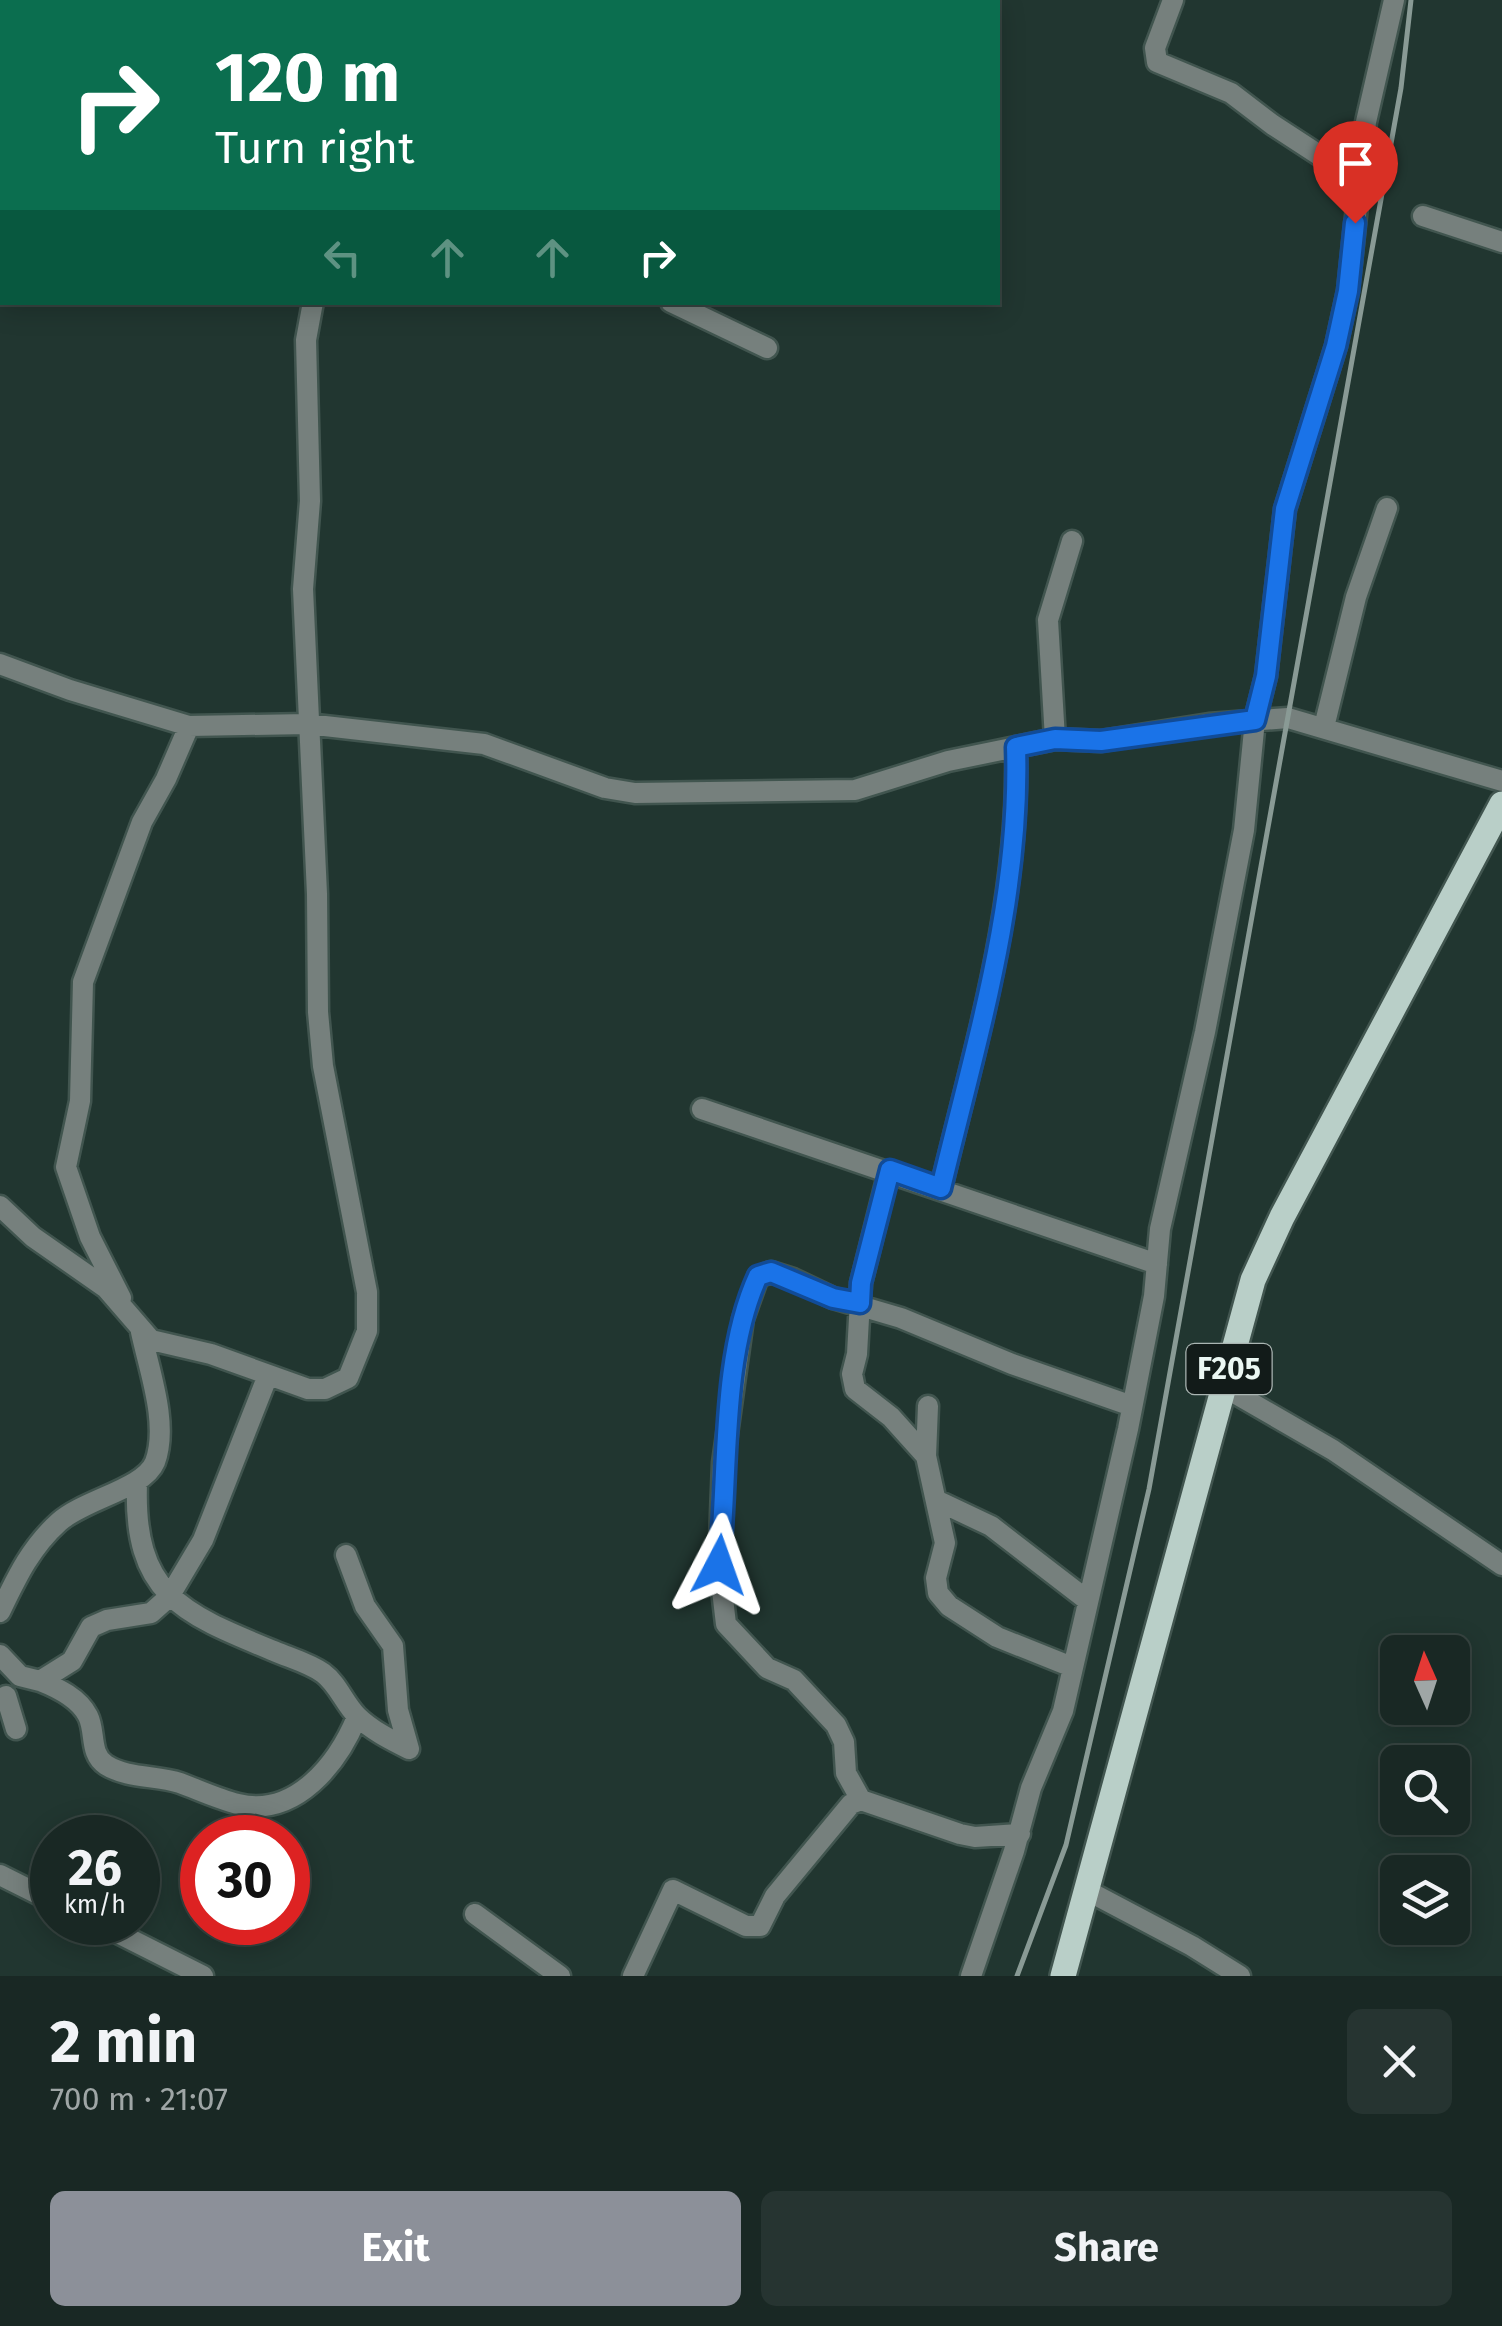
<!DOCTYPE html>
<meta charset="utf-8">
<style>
body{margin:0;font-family:"Fira Sans",sans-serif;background:#263431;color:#f1f3f6;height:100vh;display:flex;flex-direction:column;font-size:38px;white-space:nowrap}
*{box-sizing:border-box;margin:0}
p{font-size:32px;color:#9fa6a6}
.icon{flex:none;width:55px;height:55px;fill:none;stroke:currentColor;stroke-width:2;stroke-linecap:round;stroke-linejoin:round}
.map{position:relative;height:1976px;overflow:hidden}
.drawer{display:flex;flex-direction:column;background:#192824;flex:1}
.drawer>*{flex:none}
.top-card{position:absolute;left:0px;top:0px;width:1000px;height:305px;box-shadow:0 5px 25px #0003,0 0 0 2px #374441;background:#0b6e4f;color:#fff;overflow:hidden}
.needle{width:65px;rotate:357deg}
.controls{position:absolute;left:1380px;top:1635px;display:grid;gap:20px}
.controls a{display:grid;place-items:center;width:90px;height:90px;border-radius:15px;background:#192824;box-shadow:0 5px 25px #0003,0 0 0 2px #374441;font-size:50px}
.speed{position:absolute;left:30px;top:1815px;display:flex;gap:20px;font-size:50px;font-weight:700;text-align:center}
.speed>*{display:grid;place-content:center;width:130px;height:130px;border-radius:50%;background:#192824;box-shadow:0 5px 25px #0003,0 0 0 2px #374441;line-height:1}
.speed small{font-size:25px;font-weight:400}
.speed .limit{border:15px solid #d22;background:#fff;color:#111}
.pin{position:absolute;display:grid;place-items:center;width:85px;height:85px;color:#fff;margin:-102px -42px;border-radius:50% 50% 50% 0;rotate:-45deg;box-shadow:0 0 10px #0007}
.pin .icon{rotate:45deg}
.me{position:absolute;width:110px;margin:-55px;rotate:4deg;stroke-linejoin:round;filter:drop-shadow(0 0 8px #0008)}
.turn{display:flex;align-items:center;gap:35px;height:210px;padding:0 50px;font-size:45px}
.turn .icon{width:130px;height:130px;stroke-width:2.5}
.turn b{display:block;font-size:70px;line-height:85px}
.lanes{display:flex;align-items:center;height:95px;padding:0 50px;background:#0003;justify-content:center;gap:50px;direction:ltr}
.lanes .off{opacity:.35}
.round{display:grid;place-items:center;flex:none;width:105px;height:105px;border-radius:15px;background:#263431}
.overview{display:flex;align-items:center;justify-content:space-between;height:170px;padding:0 50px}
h1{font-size:60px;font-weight:700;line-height:75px}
.cta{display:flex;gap:20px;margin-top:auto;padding:20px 50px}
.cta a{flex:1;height:115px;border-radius:15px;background:#8c9099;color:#fff;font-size:40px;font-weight:700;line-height:115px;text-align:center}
.cta a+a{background:#263431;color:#f1f3f6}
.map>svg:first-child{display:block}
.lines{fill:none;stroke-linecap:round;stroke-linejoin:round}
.street-casing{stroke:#41554f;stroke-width:25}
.primary-casing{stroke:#41554f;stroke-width:30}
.street{stroke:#76807d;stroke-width:20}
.primary{stroke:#b9cfc8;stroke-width:25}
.rail{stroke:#899a95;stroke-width:5}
.route-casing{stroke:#114b97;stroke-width:25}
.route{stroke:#1a73e8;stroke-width:18}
.labels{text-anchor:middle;stroke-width:8;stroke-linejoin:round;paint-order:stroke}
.shield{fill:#121b19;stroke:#aab5b2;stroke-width:2.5}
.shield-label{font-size:30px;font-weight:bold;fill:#ebf7f3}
</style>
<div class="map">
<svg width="1502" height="1976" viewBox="0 0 1502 1976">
<rect width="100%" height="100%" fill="#213630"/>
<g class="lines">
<defs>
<path id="street" d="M396,0V2
M1173,0L1155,48L1157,62L1231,93L1273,125L1359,181
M1423,216L1502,242
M671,302L767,348
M0,664L70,690L189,726L307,724L484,744L605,788L635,793L855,790L948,761L1055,739L1101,741L1209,724L1288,718L1502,781
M1324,727L1356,597L1387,508
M1055,739L1048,620L1072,541
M702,1109L1157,1264
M889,1171L861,1283L857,1354L852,1374L855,1389L891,1417L926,1456L945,1543L936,1578L938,1593L949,1606L997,1637L1072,1667
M941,1188C976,1042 1020,899 1016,747
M0,1206L33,1237L106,1288L151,1340L211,1354L308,1389H325L348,1378L367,1331V1292L323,1066L318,1012L317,894L303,589L310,501L306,340L313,302
M121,1298L90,1237L66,1167L80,1101L83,982L142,822L166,779L189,726
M1224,1387L1333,1450L1502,1565
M926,1456L928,1406
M137,1483C133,1594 181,1613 274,1651C290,1658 309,1663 323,1673C338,1684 344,1703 357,1716C371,1730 391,1740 409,1749
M936,1500L991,1526L1087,1600
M346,1555L365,1606L393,1646L398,1710L409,1749
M0,1612C16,1579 30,1548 59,1522C85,1499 144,1489 155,1462C169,1424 149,1370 141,1332
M0,1655L20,1676L40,1681L72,1661L91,1627L107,1620L151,1613L169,1597L203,1540L268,1375
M40,1681C58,1688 79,1698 88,1716C96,1732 89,1754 106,1765C128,1779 157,1775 180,1783C199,1790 218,1799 238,1804C296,1818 338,1763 357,1717
M6,1696L16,1729
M861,1800L846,1773L844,1742L836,1725L794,1680L767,1668L726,1624L719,1565L723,1463L743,1319L758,1277L771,1272L793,1279L833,1298L901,1318L1012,1364L1132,1406
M0,1875L52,1901
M1086,1890L1192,1946L1240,1976
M475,1914L560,1976
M96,1922L203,1976
M633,1976L673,1890L746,1926H760L775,1896L851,1804L861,1800L960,1834L975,1837L1020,1834
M971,1976L1014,1851L1031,1788L1063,1711L1128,1429L1154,1296L1160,1229L1205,1032L1244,830L1255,720L1266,676L1285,509L1336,346L1348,291L1366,122L1394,0"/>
<path id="primary" d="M1063,1976L1253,1280L1282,1217L1502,804"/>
</defs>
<!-- street casing -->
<use href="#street" class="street-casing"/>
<!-- primary casing -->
<use href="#primary" class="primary-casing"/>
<!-- street -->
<use href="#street" class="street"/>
<!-- primary -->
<use href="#primary" class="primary"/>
<!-- rail -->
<path class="rail" d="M1017,1976L1066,1845L1149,1489L1401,88L1411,0"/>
</g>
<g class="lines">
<defs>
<path id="route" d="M719,1565C729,1477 720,1358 758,1276L771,1272L833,1298L860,1303L861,1283L890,1170L941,1188C976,1042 1021,899 1016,747L1055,739L1101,741L1255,720L1266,676L1285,509L1336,346L1348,291L1355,223"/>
</defs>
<!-- route casing -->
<use href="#route" class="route-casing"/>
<!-- route -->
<use href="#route" class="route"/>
</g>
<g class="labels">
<!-- shield labels -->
<rect class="shield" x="1186.5" y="1344" width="85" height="50" rx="8"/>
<g class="shield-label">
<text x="1229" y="1379">F205</text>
</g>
</g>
</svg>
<div class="controls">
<a><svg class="needle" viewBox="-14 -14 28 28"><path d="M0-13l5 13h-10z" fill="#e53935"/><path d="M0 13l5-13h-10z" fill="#9fa6a6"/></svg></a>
<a><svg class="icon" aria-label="search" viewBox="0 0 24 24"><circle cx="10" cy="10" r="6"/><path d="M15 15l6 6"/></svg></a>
<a><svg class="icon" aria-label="layers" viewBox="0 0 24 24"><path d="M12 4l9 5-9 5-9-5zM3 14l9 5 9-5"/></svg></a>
</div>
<div class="speed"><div>26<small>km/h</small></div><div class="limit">30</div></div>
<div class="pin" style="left:1355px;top:223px;background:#d93025"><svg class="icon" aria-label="arrive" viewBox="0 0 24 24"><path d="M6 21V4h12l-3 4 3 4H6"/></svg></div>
<svg class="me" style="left:719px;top:1565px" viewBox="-20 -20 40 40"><path d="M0-17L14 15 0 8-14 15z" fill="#1a73e8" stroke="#fff" stroke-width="4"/></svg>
<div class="top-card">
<div class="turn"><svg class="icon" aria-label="right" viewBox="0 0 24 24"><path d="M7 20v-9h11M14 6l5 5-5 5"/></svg><div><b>120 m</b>Turn right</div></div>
<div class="lanes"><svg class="icon off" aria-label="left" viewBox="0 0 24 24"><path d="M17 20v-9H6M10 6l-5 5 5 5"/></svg><svg class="icon off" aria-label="ahead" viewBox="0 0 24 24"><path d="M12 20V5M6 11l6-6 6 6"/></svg><svg class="icon off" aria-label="ahead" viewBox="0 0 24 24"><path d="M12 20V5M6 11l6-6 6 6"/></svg><svg class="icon" aria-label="right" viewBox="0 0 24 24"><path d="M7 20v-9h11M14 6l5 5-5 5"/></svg></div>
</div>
</div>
<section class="drawer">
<div class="overview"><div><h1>2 min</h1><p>700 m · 21:07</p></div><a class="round"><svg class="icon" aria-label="close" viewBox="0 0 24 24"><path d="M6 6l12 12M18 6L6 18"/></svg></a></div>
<div class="cta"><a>Exit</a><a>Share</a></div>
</section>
